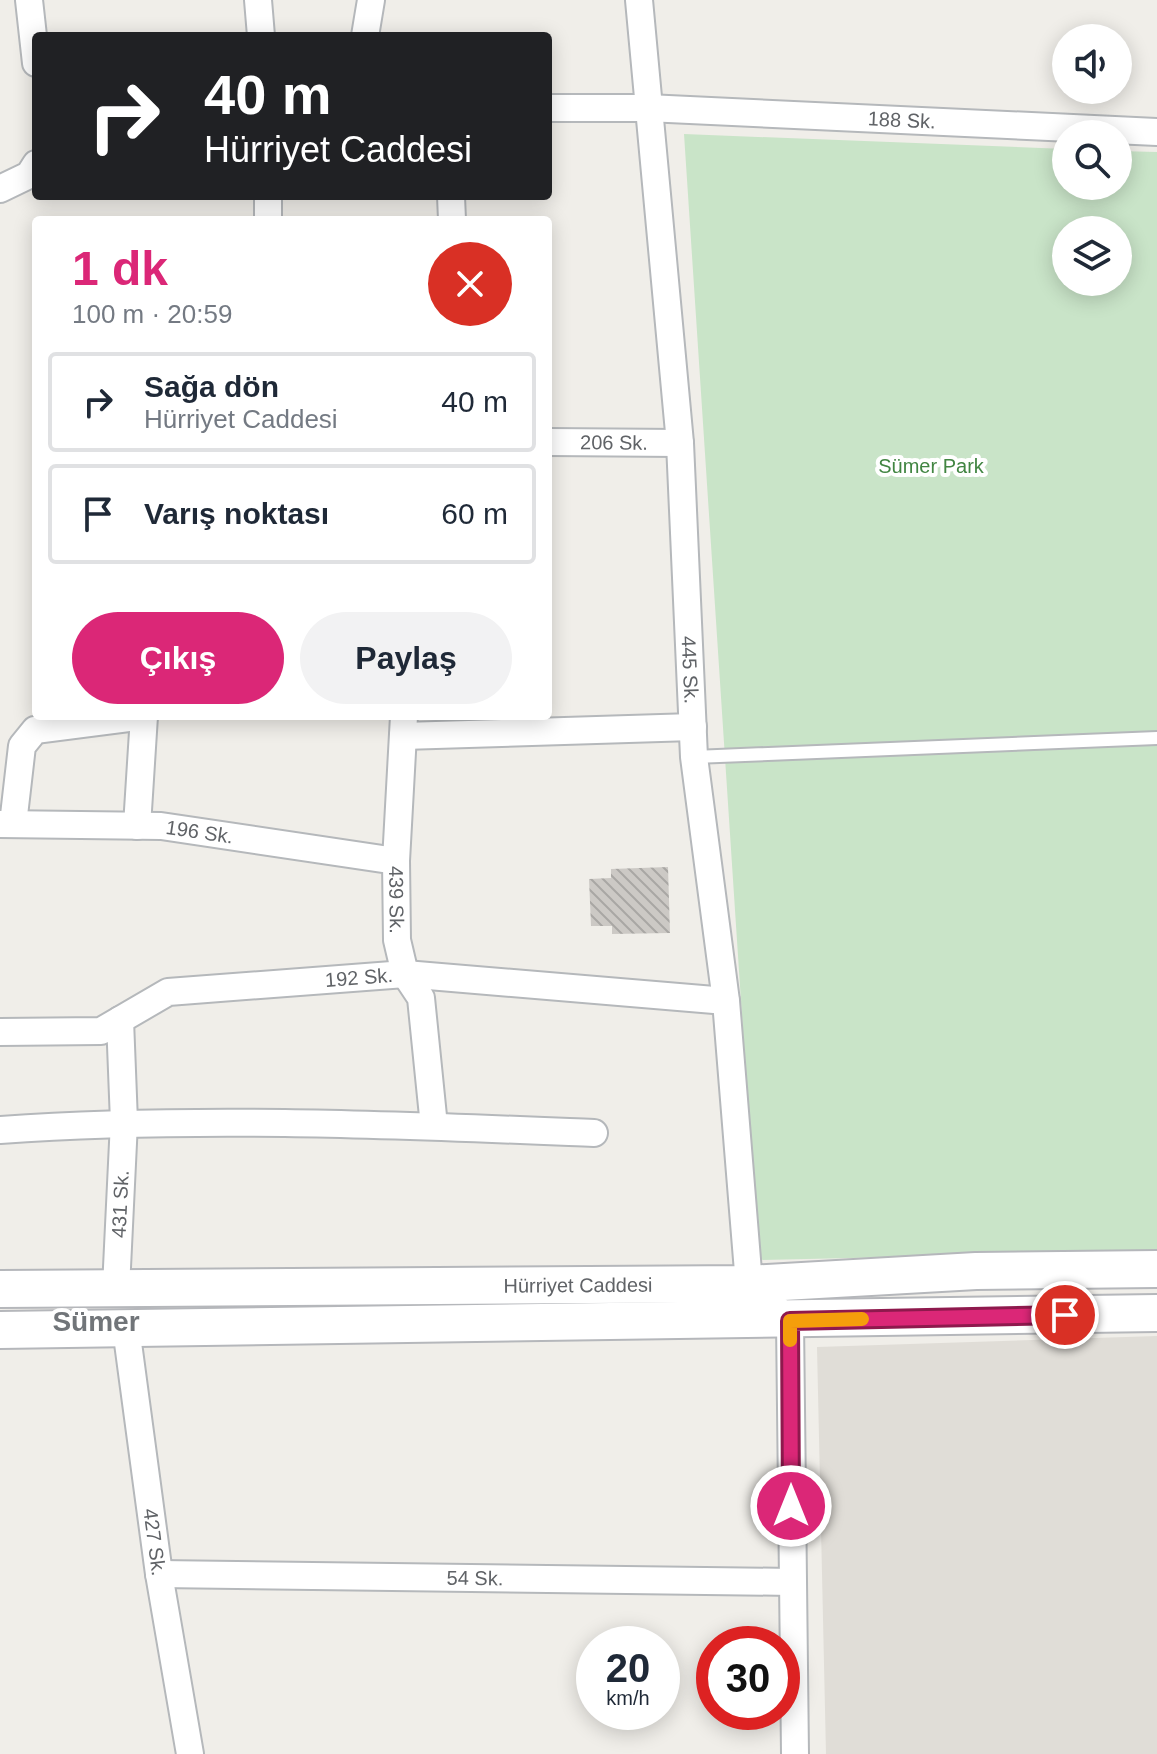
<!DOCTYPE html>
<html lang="tr">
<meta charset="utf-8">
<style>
body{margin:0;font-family:Helvetica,sans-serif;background:#f2f2f3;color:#1f2937;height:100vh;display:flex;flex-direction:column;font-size:30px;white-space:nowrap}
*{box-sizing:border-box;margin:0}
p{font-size:26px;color:#747a83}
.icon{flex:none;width:44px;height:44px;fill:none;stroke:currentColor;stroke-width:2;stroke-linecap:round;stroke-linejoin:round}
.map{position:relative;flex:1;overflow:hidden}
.panel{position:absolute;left:32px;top:216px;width:520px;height:504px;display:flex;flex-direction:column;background:#fff;border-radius:8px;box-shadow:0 4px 20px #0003}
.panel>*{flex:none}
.hud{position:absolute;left:32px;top:32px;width:520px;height:168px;border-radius:8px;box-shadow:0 4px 20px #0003;background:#202124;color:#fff;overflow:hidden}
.tools{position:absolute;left:1052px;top:24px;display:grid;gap:16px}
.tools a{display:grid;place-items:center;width:80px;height:80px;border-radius:50%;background:#fff;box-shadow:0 4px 20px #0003;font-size:40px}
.speed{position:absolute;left:576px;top:1626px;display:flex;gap:16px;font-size:40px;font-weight:700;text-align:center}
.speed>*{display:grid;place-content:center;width:104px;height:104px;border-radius:50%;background:#fff;box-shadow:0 4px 20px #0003;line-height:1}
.speed small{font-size:20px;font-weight:400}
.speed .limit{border:12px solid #d22;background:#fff;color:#111}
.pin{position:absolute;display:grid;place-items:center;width:68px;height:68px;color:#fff;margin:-34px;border:4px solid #fff;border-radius:50%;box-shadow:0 2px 8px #0007}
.me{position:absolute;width:88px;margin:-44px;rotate:0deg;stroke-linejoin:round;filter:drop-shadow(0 0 6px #0008)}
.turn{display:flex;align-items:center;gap:28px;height:168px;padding:0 40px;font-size:36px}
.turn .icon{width:104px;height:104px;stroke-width:2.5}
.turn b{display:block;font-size:56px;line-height:68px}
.round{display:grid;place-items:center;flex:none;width:84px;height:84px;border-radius:42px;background:#f2f2f3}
.overview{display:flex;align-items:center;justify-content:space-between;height:136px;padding:0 40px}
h1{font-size:48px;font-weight:700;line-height:60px;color:#db2777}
.cta{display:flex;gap:16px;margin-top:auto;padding:16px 40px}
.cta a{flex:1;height:92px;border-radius:48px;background:#db2777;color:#fff;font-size:32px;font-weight:700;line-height:92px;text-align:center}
.cta a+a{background:#f2f2f3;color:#1f2937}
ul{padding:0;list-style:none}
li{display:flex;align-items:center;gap:24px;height:100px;margin:0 16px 12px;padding:0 24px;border:4px solid #e0e1e3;border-radius:8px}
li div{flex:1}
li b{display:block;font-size:30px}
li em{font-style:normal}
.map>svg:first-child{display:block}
.education{fill:#e0ddd7}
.green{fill:#c9e4c8;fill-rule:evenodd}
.building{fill:url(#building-back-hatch)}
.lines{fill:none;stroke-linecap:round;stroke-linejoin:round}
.service-casing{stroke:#b5b8bb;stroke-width:16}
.minor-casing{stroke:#b5b8bb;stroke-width:30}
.secondary-casing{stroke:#b5b7bb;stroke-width:40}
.service{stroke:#fff;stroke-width:12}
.minor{stroke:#fff;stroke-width:26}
.secondary{stroke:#fff;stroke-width:36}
.route-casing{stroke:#8e194d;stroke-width:20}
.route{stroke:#db2777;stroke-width:14}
.slow{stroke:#f59e0b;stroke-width:14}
.labels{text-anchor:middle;stroke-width:8;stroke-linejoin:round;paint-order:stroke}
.street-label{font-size:20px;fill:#606367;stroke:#fff}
.park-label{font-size:20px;fill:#418542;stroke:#fff}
.district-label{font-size:28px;font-weight:bold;fill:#717579;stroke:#fff}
</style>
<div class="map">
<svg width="1157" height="1754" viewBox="0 0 1157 1754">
<defs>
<pattern id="building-back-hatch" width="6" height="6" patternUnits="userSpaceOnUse" patternTransform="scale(2)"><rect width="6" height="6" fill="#ccc9c5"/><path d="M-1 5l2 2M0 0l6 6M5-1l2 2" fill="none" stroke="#a9a7a4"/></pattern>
</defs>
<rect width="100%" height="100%" fill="#f0eee9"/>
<!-- education -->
<path class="education" d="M1157,1336V1754H826L817,1347Z"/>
<!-- green -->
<path class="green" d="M684,134L1066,149V186H1118V151L1157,152V1251L758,1260ZM1066,230H1118V282H1066Z"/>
<!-- building -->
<path class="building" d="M668,867L670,933L612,934V926H591L589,879L611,878V869Z"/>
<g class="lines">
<defs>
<path id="service" d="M694,757L1157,738"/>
<g id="minor">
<path d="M29,0L36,63"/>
<path d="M258,0L261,36"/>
<path id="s1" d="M639,0L680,443L694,757L726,1001L749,1284L790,1321L795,1754"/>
<path d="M365,36L371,0"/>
<path id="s2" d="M548,108H647L1157,132"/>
<path d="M0,189L29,175L36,164"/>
<path d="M268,196V220"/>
<path d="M451,196L452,220"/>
<path id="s3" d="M548,442L680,443"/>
<path id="s4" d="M404,716L396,861L397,940L405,974L421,998L434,1126"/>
<path d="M403,736L693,727"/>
<path id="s5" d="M0,824L161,826L396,861"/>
<path d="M13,824L22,746L35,730L144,716"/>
<path d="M137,826L144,716"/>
<path id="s6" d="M0,1032L101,1031L168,992L405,974L726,1001"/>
<path d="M0,1130C198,1116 396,1125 594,1133"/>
<path id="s7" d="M116,1288L124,1122L120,1020"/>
<path id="s8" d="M126,1328L159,1574L190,1754"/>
<path id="s9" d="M159,1574L792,1582"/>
</g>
<g id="secondary">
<path id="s10" d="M0,1289L749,1284L976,1271L1157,1269"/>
<path d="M0,1330L1157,1313"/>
</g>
</defs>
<!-- service casing -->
<use href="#service" class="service-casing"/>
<!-- minor casing -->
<use href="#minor" class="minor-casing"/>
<!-- secondary casing -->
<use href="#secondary" class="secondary-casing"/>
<!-- service -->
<use href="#service" class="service"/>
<!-- minor -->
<use href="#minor" class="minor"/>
<!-- secondary -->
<use href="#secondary" class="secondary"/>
</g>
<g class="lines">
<defs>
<path id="route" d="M791,1506L790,1321L1065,1315"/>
</defs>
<!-- route casing -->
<use href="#route" class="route-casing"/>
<!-- route -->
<use href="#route" class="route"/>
<!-- slow -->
<path class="slow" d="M790,1340V1321L862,1319"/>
</g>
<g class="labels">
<!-- street labels -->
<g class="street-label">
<text dy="7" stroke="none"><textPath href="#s2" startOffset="354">188 Sk.</textPath></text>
<text dy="7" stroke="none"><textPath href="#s3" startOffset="66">206 Sk.</textPath></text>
<text dy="7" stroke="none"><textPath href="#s1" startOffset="672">445 Sk.</textPath></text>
<text dy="7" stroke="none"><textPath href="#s5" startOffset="200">196 Sk.</textPath></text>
<text dy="7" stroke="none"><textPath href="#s4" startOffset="184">439 Sk.</textPath></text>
<text dy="7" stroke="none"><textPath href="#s6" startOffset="370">192 Sk.</textPath></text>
<text dy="7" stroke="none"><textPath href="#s7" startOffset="84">431 Sk.</textPath></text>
<text dy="7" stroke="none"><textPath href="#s10" startOffset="578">Hürriyet Caddesi</textPath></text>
<text dy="7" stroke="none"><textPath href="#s8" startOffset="216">427 Sk.</textPath></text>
<text dy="7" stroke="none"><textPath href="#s9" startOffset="316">54 Sk.</textPath></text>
</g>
<!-- park labels -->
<g class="park-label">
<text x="931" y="473">Sümer Park</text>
</g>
<!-- district labels -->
<g class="district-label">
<text x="96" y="1331">Sümer</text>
</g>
</g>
</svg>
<div class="tools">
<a><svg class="icon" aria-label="sound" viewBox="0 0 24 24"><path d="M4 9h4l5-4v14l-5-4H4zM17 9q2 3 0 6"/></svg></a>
<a><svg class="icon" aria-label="search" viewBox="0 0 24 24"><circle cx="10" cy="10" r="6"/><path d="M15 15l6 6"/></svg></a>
<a><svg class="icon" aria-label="layers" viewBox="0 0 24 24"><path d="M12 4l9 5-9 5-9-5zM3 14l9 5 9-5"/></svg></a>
</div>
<div class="speed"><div>20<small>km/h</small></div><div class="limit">30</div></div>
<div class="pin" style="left:1065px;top:1315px;background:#d93025"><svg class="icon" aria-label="arrive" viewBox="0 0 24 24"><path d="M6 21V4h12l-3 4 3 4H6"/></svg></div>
<svg class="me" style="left:791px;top:1506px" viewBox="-20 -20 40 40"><circle r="17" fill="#db2777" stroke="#fff" stroke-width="3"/><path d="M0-11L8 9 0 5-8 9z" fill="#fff"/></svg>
<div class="hud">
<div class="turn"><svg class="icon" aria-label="right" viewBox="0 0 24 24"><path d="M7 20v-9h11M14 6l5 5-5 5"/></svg><div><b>40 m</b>Hürriyet Caddesi</div></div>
</div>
<section class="panel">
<div class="overview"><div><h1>1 dk</h1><p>100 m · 20:59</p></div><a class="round" style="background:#d93025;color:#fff"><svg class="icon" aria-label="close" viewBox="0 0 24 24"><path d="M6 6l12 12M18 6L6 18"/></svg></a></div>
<ul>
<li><svg class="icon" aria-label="right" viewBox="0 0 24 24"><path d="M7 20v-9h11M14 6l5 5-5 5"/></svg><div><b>Sağa dön</b><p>Hürriyet Caddesi</p></div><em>40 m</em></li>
<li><svg class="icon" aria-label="arrive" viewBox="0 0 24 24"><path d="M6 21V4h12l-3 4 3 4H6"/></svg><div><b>Varış noktası</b></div><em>60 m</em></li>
</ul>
<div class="cta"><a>Çıkış</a><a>Paylaş</a></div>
</section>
</div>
